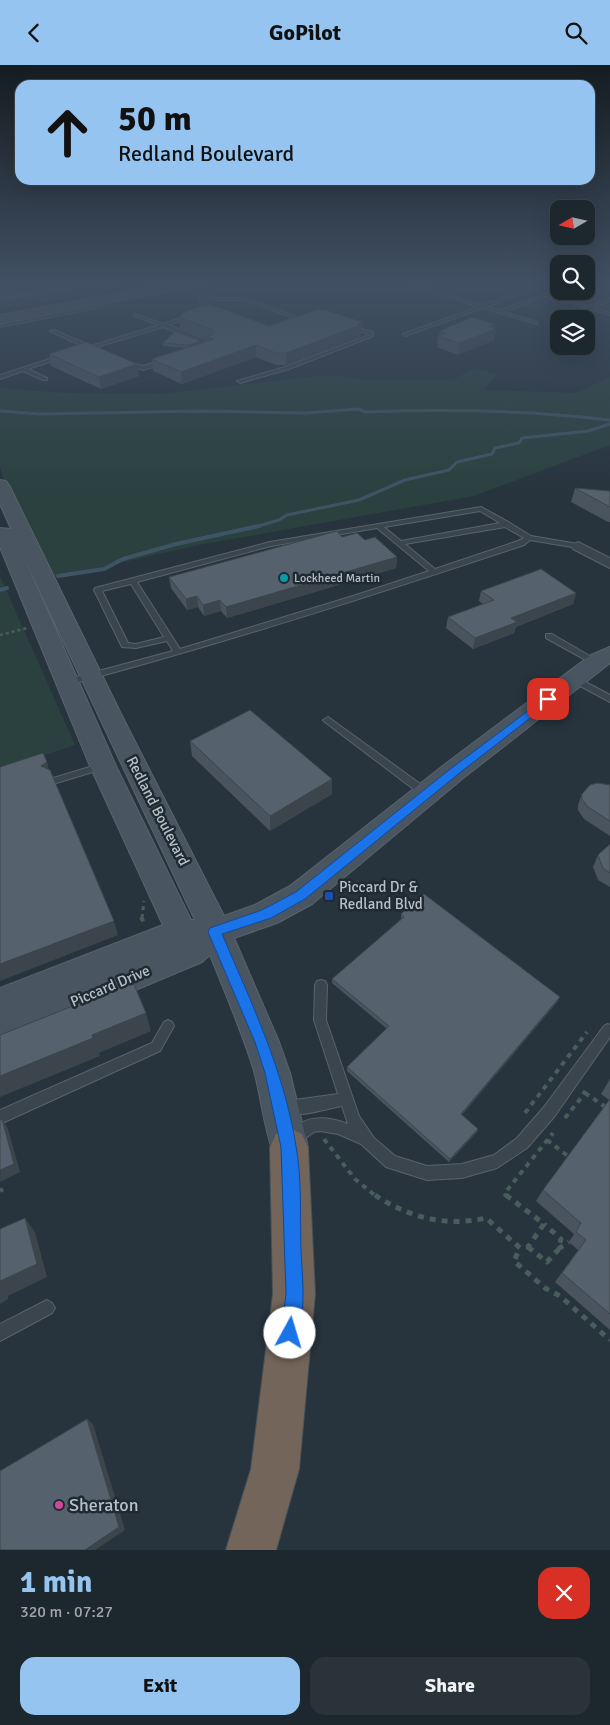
<!DOCTYPE html>
<meta charset="utf-8">
<style>
body{margin:0;font-family:Signika,sans-serif;background:#2a333a;color:#f1f3f6;height:100vh;display:flex;flex-direction:column;font-size:19px;white-space:nowrap}
*{box-sizing:border-box;margin:0}
p{font-size:16px;color:#a0a5aa}
.icon{flex:none;width:28px;height:28px;fill:none;stroke:currentColor;stroke-width:2;stroke-linecap:round;stroke-linejoin:round}
.map{position:relative;height:1485px;overflow:hidden}
.panel{display:flex;flex-direction:column;background:#1d272e;flex:1}
.panel>*{flex:none}
.top-card{position:absolute;left:15px;top:15px;width:580px;height:105px;border-radius:15px;box-shadow:0 5px 20px #0002,0 0 0 1px #3b444a;background:#95c4f0;color:#111;overflow:hidden}
.needle{width:32px;rotate:261deg}
.buttons{position:absolute;left:550px;top:135px;display:grid;gap:10px}
.buttons a{display:grid;place-items:center;width:45px;height:45px;border-radius:10px;background:#1d272e;box-shadow:0 5px 20px #0002,0 0 0 1px #3b444a;font-size:25px}
.pin{position:absolute;display:grid;place-items:center;width:42px;height:42px;color:#fff;margin:-21px;border-radius:10px;box-shadow:0 2px 8px #0006}
.me{position:absolute;width:55px;margin:-28px;rotate:6deg;stroke-linejoin:round;filter:drop-shadow(0 0 4px #0008)}
.turn{display:flex;align-items:center;gap:18px;height:105px;padding:0 20px;font-size:22px}
.turn .icon{width:65px;height:65px;stroke-width:2.5}
.turn b{display:block;font-size:35px;line-height:42px}
.round{display:grid;place-items:center;flex:none;width:52px;height:52px;border-radius:15px;background:#2a333a}
.summary{display:flex;align-items:center;justify-content:space-between;height:85px;padding:0 20px}
h1{font-size:30px;font-weight:700;line-height:38px;color:#95c4f0}
.cta{display:flex;gap:10px;margin-top:auto;padding:10px 20px}
.cta a{flex:1;height:58px;border-radius:15px;background:#95c4f0;color:#111;font-size:20px;font-weight:700;line-height:58px;text-align:center}
.cta a+a{background:#2a333a;color:#f1f3f6}
header{display:flex;justify-content:space-between;align-items:center;height:65px;padding:0 20px;background:#95c4f0;color:#111;font-size:22px;font-weight:700}
.map>svg:first-child{display:block}
.green{fill:#2a413f}
.lines{fill:none;stroke-linecap:round;stroke-linejoin:round}
.stream-far1{stroke:#3e5465;stroke-width:3}
.stream{stroke:#3e5465;stroke-width:4}
.lane-casing{stroke:#59636b;stroke-width:2}
.street-casing{stroke:#59636b;stroke-width:2}
.secondary-casing{stroke:#59636b;stroke-width:2}
.highway-casing{stroke:#465058;stroke-width:2}
.path-far3{stroke:#495d5c;stroke-width:2.5;stroke-dasharray:3 3;stroke-linecap:butt}
.path-far2{stroke:#495d5c;stroke-width:3;stroke-dasharray:4 4;stroke-linecap:butt}
.path-far1{stroke:#495d5c;stroke-width:4;stroke-dasharray:5 5;stroke-linecap:butt}
.path{stroke:#495d5c;stroke-width:5;stroke-dasharray:6 6;stroke-linecap:butt}
.lane{fill:#3b454e;fill-rule:evenodd}
.street{fill:#3b454e;fill-rule:evenodd}
.secondary{fill:#495560;fill-rule:evenodd}
.highway{fill:#736559;fill-rule:evenodd}
.wall{fill:#49545e}
.shaded-wall{fill:#3c454c}
.building{fill:#55626d;stroke:#3c454c}
.route{fill:#1a73e8;stroke:#114b97}
.culture-dot{fill:#0f9aa8;stroke:#202a33;stroke-width:2}
.transit-dot{fill:#1a4fb4;stroke:#202a33;stroke-width:2}
.hotel-dot{fill:#d1479c;stroke:#202a33;stroke-width:2}
.labels{text-anchor:middle;stroke-width:5;stroke-linejoin:round;paint-order:stroke}
.far-poi-label{font-size:12px;fill:#b7c0c8;stroke:#202a33;text-anchor:start}
.street-label{font-size:15px;fill:#b7c0c8;stroke:#202a33}
.poi-label{font-size:15px;fill:#b7c0c8;stroke:#202a33;text-anchor:start}
.near-poi-label{font-size:18px;fill:#b7c0c8;stroke:#202a33;text-anchor:start}
</style>
<header><svg class="icon" aria-label="back" viewBox="0 0 24 24"><path d="M15 5l-7 7 7 7"/></svg>GoPilot<svg class="icon" aria-label="search" viewBox="0 0 24 24"><circle cx="10" cy="10" r="6"/><path d="M15 15l6 6"/></svg></header>
<div class="map">
<svg width="610" height="1485" viewBox="0 0 610 1485">
<rect width="100%" height="100%" fill="#27343e"/>
<!-- green -->
<path class="green" d="M476,303L497,310L483,325L576,328L610,312V380L474,431L199,480L44,515L10,437L0,402V323L66,328L160,329L327,310L368,315H451Z
M0,511L75,680L0,705Z"/>
<g class="lines">
<!-- stream-far1 -->
<path class="stream-far1" d="M0,346L40,349L201,346L306,348L358,344L365,347C446,344 529,345 610,355
M255,462L279,455L287,450L359,435L405,415L449,405L457,397L492,389L495,383L519,378L522,373L588,366L610,359"/>
<!-- stream -->
<path class="stream" d="M58,511L104,504L123,494L176,479L259,461
M0,525L7,523"/>
<defs>
<path id="lane" d="M184,220C194,219 202,230 207,238L209,233L199,220H203L213,233H244L308,256L304,257L244,235H213C208,247 180,256 168,260L212,277V282L206,283L204,282L208,279L163,262L87,285L85,284L87,283L50,266L54,265L91,281L159,260L135,251V249L163,259L184,252L203,240L197,230Z
M409,220H415L482,240L540,220H545L487,242L499,245L546,229L589,241L610,233V236L594,243L610,248V250L546,231L504,247L537,257V259L483,243L405,271L403,269L478,242Z
M40,228L47,233V235H43L37,230H26Z
M96,234H100L104,240L96,243L0,262V260L95,241L99,239Z
M347,260L373,267V271L289,304L240,318L237,316L285,302L369,270V269L347,262Z
M59,291L64,292L28,304L47,313V315H43L23,306L0,314V310Z
M164,295L166,298L143,305L123,298L126,296L143,301Z
M481,442L510,458L531,471L578,479L582,481L578,483L530,475L524,480C373,530 222,579 68,620L64,617L65,615L173,586L167,576L136,583L122,582L94,525L95,523L270,477ZM480,446L500,458L401,476L384,462ZM505,462L524,473L518,476L435,504L405,479ZM377,463L429,506L353,531L180,584L137,517L271,481ZM131,519L164,572L136,579L128,578L102,526Z
M546,569H552L600,597L596,600L593,599L546,573Z
M574,611L610,630V637L571,616L570,614L571,612Z
M328,652L430,726L432,729L430,732H424L325,657L323,655Z
M103,698L108,701L106,703L53,719L48,716L50,714Z
M321,915L325,916L327,920L326,955L359,1051L374,1073L395,1091L427,1101L462,1099L494,1090L517,1073L544,1042L604,961L608,959L610,960V972L554,1052L527,1083L497,1103L462,1113L427,1115L386,1102L361,1079L338,1069L320,1066L314,1067L296,1080L291,1078L289,1073C299,1048 328,1051 348,1059L342,1041C324,1044 298,1054 280,1047L278,1042L280,1037L338,1029L314,955L315,920L317,916Z
M168,955L172,957L174,961L160,986L0,1059V1045L152,978L164,957Z
M47,1235L52,1238L55,1243L52,1248L0,1276V1259Z"/>
<path id="street" d="M73,220H82L102,235L95,237Z
M578,477L610,493V503L573,484L571,481Z"/>
<path id="secondary" d="M164,220H188L182,224L0,258V250Z
M0,415L6,416L9,420L123,653L224,851L255,840L290,821L444,700L591,590L610,582V598L462,714L312,839L277,858L234,873L279,977L290,1008L308,1082L302,1095L289,1101L276,1095C264,1067 262,1035 254,1006C242,966 225,928 210,890L202,897L0,982V923L163,860L90,701L0,482V463L11,464L12,466L0,439ZM21,486L195,855H191L116,701Z"/>
<path id="highway" d="M289,1063L302,1069L308,1082L315,1229L299,1404L276,1485H226L251,1404L273,1229L270,1082L276,1069Z"/>
</defs>
<!-- lane casing -->
<use href="#lane" class="lane-casing"/>
<!-- street casing -->
<use href="#street" class="street-casing"/>
<!-- secondary casing -->
<use href="#secondary" class="secondary-casing"/>
<!-- highway casing -->
<use href="#highway" class="highway-casing"/>
<!-- path-far3 -->
<path class="path-far3" d="M0,570L27,563"/>
<!-- path-far2 -->
<path class="path-far2" d="M142,853L144,836"/>
<!-- path-far1 -->
<path class="path-far1" d="M141,852L144,858
M585,1028L610,1045
M525,1048L587,967
M565,1053L585,1028L582,1026
M324,1074L355,1114L377,1132
M547,1075L569,1092
M0,1126L3,1124
M508,1132L504,1129L553,1068"/>
<!-- path -->
<path class="path" d="M375,1130C409,1153 447,1162 486,1153L520,1183L514,1196L545,1223L560,1231L610,1275
M506,1130L544,1159L528,1182L520,1183
M528,1182L547,1197L558,1185L561,1174L544,1159
M558,1184L569,1177"/>
<!-- lane -->
<use href="#lane" class="lane"/>
<!-- street -->
<use href="#street" class="street"/>
<!-- secondary -->
<use href="#secondary" class="secondary"/>
<!-- highway -->
<use href="#highway" class="highway"/>
</g>
<!-- wall -->
<path class="wall" d="M0,220H77L82,229L49,235L48,231L38,226H36L41,236L0,243Z
M85,220H133L94,227Z
M552,220H559V223L552,221Z
M586,220H610V228L590,237L564,230L565,226H586Z
M179,252L269,261L361,268V271L286,300H276L256,292L182,319L153,306L152,294L186,283L163,281V278H201L205,277V273L180,263Z
M493,259V263L496,264L494,275L458,290L437,282L438,271L439,270L440,266L445,264L446,263Z
M49,289L139,311L101,324L51,301Z
M575,423L610,426V457H608L571,437Z
M342,472L365,475L397,492L396,503L227,553L221,546L204,551L198,542L187,545L171,523L169,512Z
M481,526L576,528L573,539L516,562L514,568L473,584L446,563L448,552L483,539L479,536Z
M190,676L332,714V729L270,766L192,691Z
M610,720V771L584,754L578,745V740L582,729Z
M610,779V822L598,815L593,802L598,790Z
M401,849L558,936L462,1050L478,1064L477,1067L449,1097L347,1006V1002L387,964L332,918V914L401,854Z
M610,1014V1265L555,1217L578,1185L569,1177L574,1169L536,1136L543,1125L609,1035L601,1029Z"/>
<!-- shaded-wall -->
<path class="shaded-wall" d="M36,220L38,226L0,232V226Z
M99,220H133L94,227L93,221Z
M610,220V228L590,237L592,227Z
M81,223L82,229L49,235L48,228Z
M40,230L41,236L0,243V237Z
M362,257L361,271L286,300V288Z
M493,259L492,265L496,264L494,275L458,290L459,278L487,261Z
M201,276L202,279L189,283V280Z
M256,280V292L182,319L181,307Z
M137,299L139,311L101,324L99,312Z
M397,492L396,503L227,553L226,542Z
M576,528L573,539L516,562L514,568L473,584L475,573L511,553Z
M197,531L198,542L187,545L186,534Z
M220,535L221,546L204,551L203,540Z
M47,697L51,712L41,701Z
M332,714V729L270,766V751Z
M114,856L118,870L0,916V899Z
M560,932L558,936L460,1052L461,1049Z
M146,948L151,966L99,988L100,991L0,1032V1011L92,970Z
M2,1054L8,1064L20,1107L0,1117Z
M478,1064L477,1067L449,1097L450,1094Z
M25,1153L35,1167L47,1212L8,1231V1234L0,1239V1216Z
M87,1354L93,1359L125,1465L95,1485H85Z"/>
<!-- building -->
<path class="building" d="M0,220H77L81,223L48,228L47,225L36,220L0,226Z
M586,220H609L592,227L586,226Z
M35,226L40,230L0,237V231Z
M209,239L269,261L316,245H325L362,257L358,259L361,260L286,288H276L256,280L181,307L152,294L214,274L205,273L214,269L213,265L179,252L184,247Z
M473,252L493,259L487,261L496,264L459,278L438,271L445,268L440,266L448,263H446Z
M175,266L201,276L189,280L163,278Z
M86,277L137,299L99,312L49,289Z
M575,423L610,426V442Z
M337,466L342,472L357,468L365,475L375,472L397,492L226,542L220,535L203,540L197,531L186,534L169,512Z
M541,504L576,528L511,553L517,557L475,573L448,552L494,535L481,526Z
M250,645L332,714L270,751L190,676Z
M43,688L47,697L41,701L50,705L114,856L0,899V702Z
M597,718L610,720V756L588,742L582,734V729L590,720Z
M610,779V808L603,803L598,790Z
M424,829L560,932L461,1049L478,1064L450,1094L347,1002L389,961L332,914L404,852L401,849Z
M133,917L146,948L92,970L93,973L0,1011V970Z
M610,1034V1249L562,1208L586,1175L576,1167L581,1158L543,1125Z
M2,1054L14,1099L0,1105V1055Z
M25,1153L37,1199L0,1216V1164Z
M87,1354L119,1462L85,1485H0V1406Z"/>
<!-- sky -->
<linearGradient id="sky" x2="0" y2="1"><stop stop-color="#151d22"/><stop offset="0.51" stop-color="#415063"/><stop offset="1" stop-color="#415063" stop-opacity="0"/></linearGradient>
<rect width="610" height="428" fill="url(#sky)"/>
<!-- route -->
<path class="route" d="M548,631L552,632V636L457,710L305,834L271,853L222,869C252,939 284,1006 296,1081C302,1114 300,1150 301,1184C302,1212 307,1247 296,1274L290,1277L284,1274L281,1268L286,1229L281,1082L265,1008L255,977L208,867L210,863L262,845L296,827L449,705Z"/>
<!-- markers -->
<circle class="culture-dot" cx="284" cy="513" r="5"/>
<rect class="transit-dot" x="324" y="826" width="10" height="10" rx="2.5"/>
<circle class="hotel-dot" cx="59" cy="1440" r="5"/>
<g class="labels">
<!-- far-poi labels -->
<g class="far-poi-label">
<text x="294" y="517">Lockheed Martin</text>
</g>
<!-- street labels -->
<g class="street-label">
<text transform="translate(158 746) rotate(63)" y="5">Redland Boulevard</text>
<text transform="translate(110 921) rotate(-23)" y="5">Piccard Drive</text>
</g>
<!-- poi labels -->
<g class="poi-label">
<text x="339" y="827">Piccard Dr &amp;<tspan x="339" dy="17">Redland Blvd</tspan></text>
</g>
<!-- near-poi labels -->
<g class="near-poi-label">
<text x="69" y="1446">Sheraton</text>
</g>
</g>
</svg>
<div class="buttons">
<a><svg class="needle" viewBox="-14 -14 28 28"><path d="M0-13l5 13h-10z" fill="#e53935"/><path d="M0 13l5-13h-10z" fill="#a0a5aa"/></svg></a>
<a><svg class="icon" aria-label="search" viewBox="0 0 24 24"><circle cx="10" cy="10" r="6"/><path d="M15 15l6 6"/></svg></a>
<a><svg class="icon" aria-label="layers" viewBox="0 0 24 24"><path d="M12 4l9 5-9 5-9-5zM3 14l9 5 9-5"/></svg></a>
</div>
<div class="pin" style="left:548px;top:634px;background:#d93025"><svg class="icon" aria-label="arrive" viewBox="0 0 24 24"><path d="M6 21V4h12l-3 4 3 4H6"/></svg></div>
<svg class="me" style="left:290px;top:1268px" viewBox="-20 -20 40 40"><circle r="19" fill="#fff"/><path d="M0-13L10 11 0 6-10 11z" fill="#1a73e8"/></svg>
<div class="top-card">
<div class="turn"><svg class="icon" aria-label="ahead" viewBox="0 0 24 24"><path d="M12 20V5M6 11l6-6 6 6"/></svg><div><b>50 m</b>Redland Boulevard</div></div>
</div>
</div>
<section class="panel">
<div class="summary"><div><h1>1 min</h1><p>320 m · 07:27</p></div><a class="round" style="background:#d93025;color:#fff"><svg class="icon" aria-label="close" viewBox="0 0 24 24"><path d="M6 6l12 12M18 6L6 18"/></svg></a></div>
<div class="cta"><a>Exit</a><a>Share</a></div>
</section>
